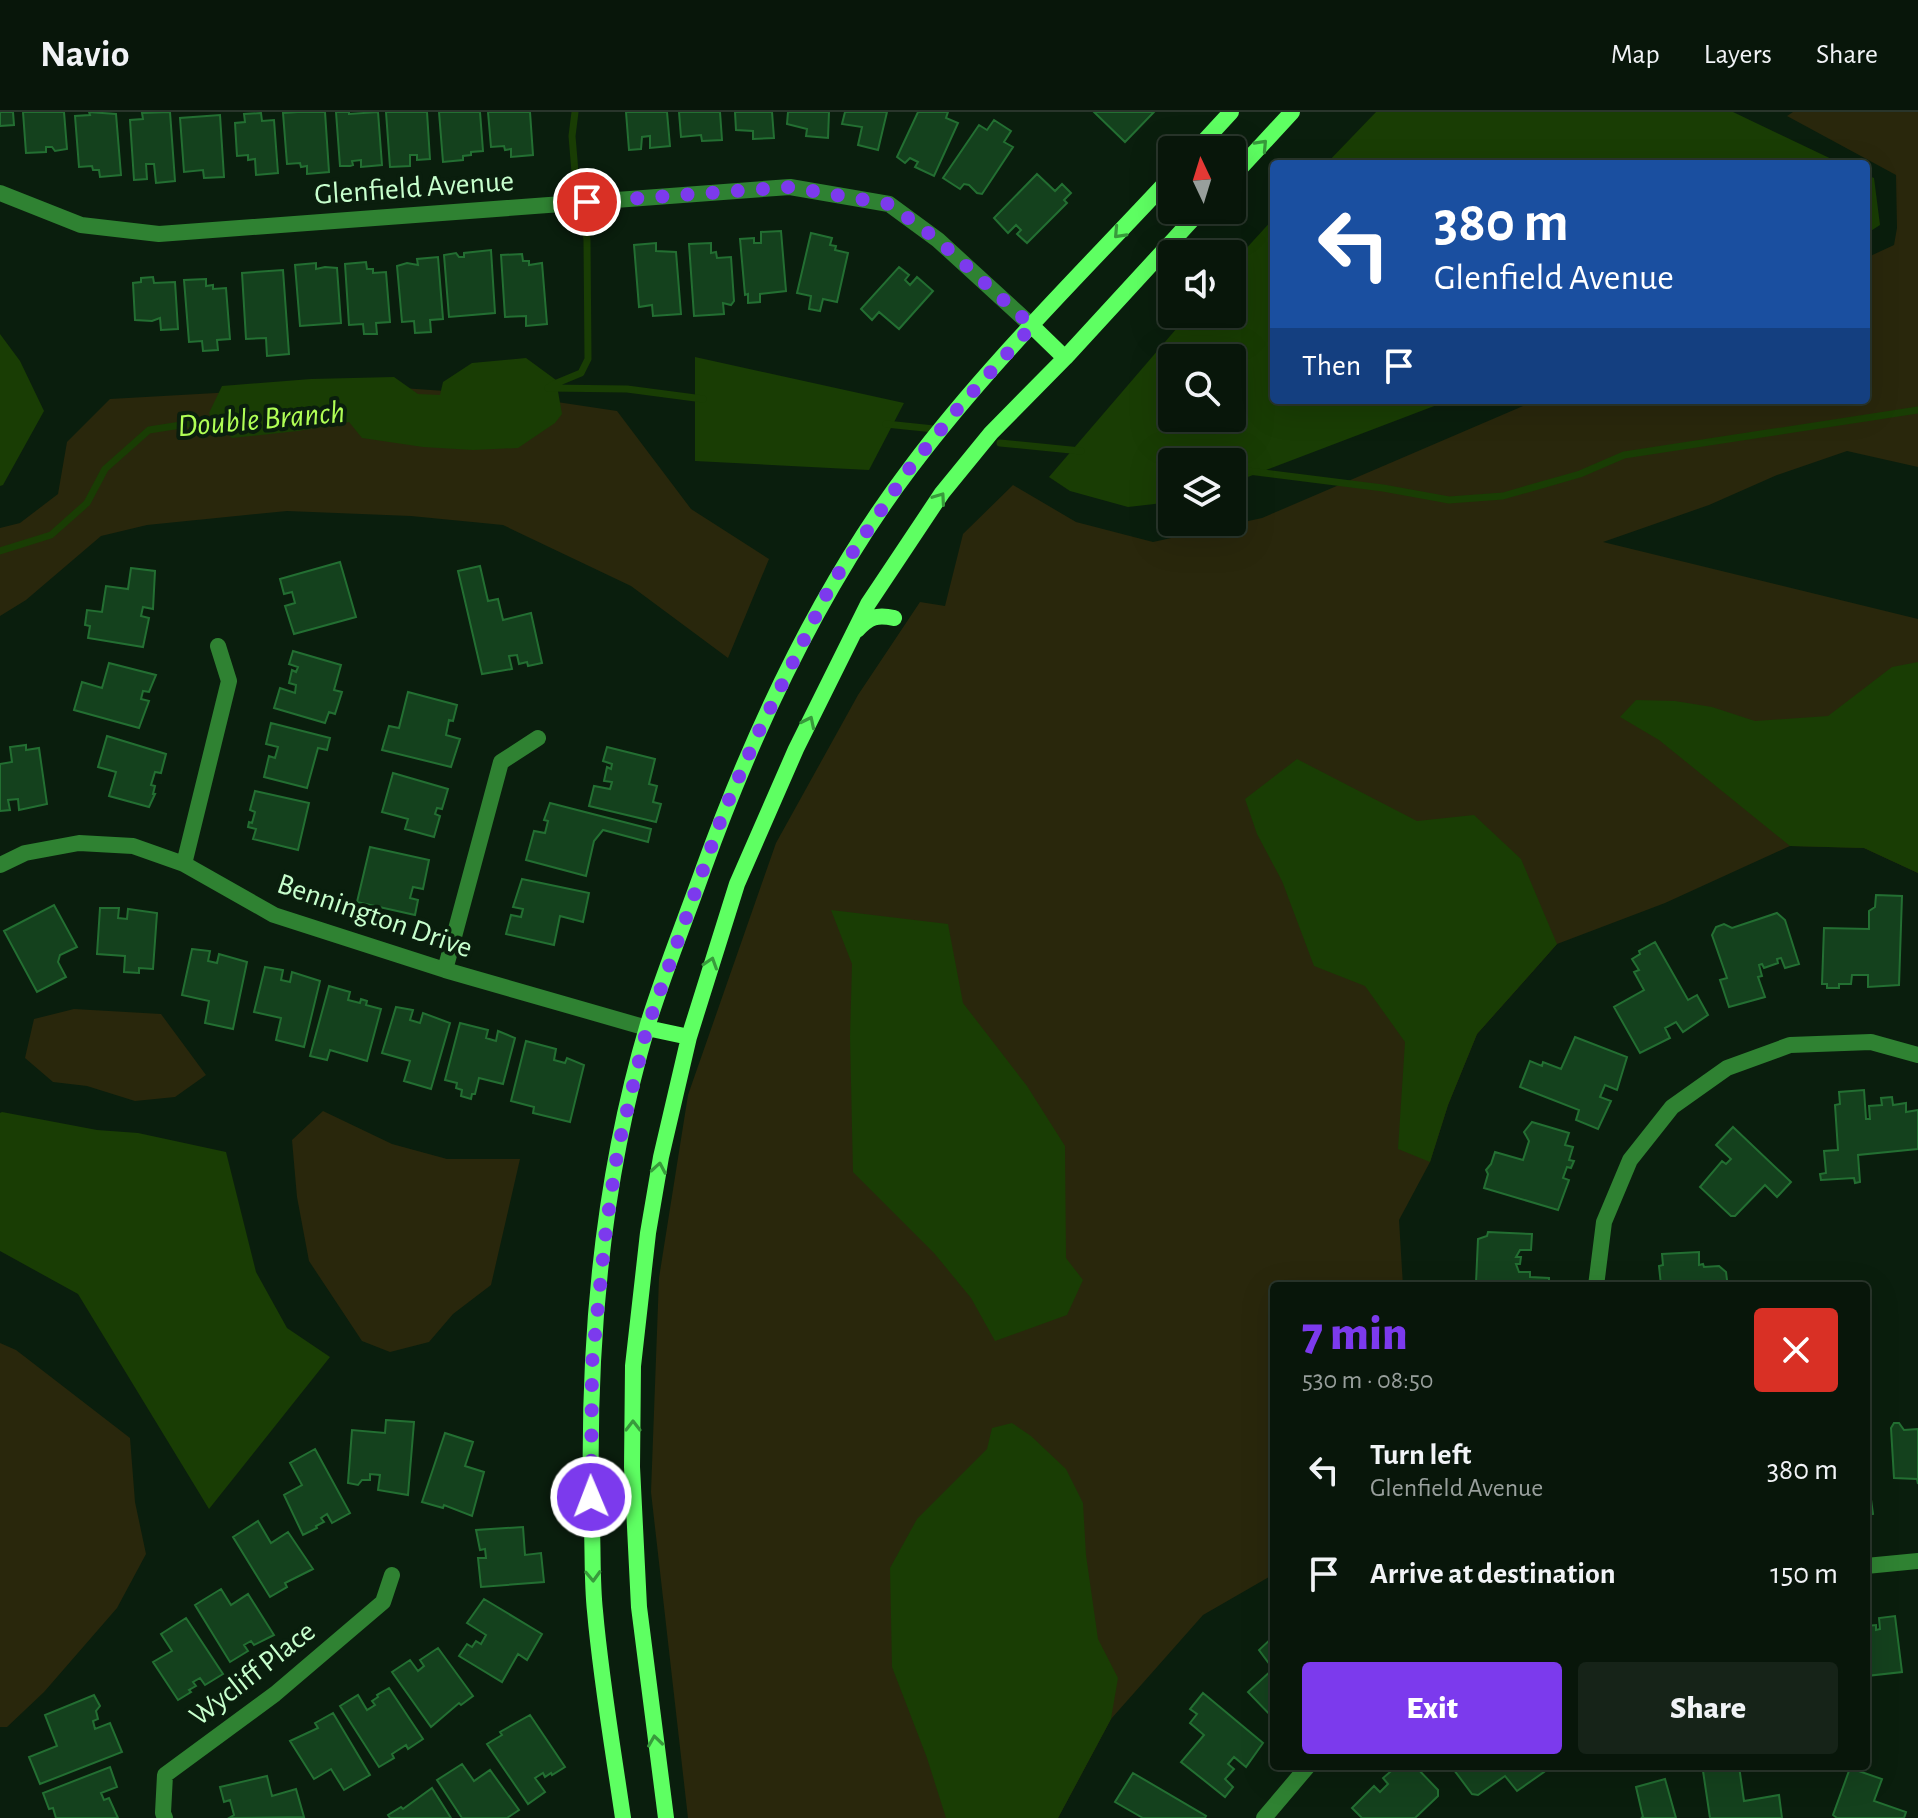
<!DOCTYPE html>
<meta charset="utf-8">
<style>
body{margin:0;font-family:"Alegreya Sans",sans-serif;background:#162318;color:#f1f3f6;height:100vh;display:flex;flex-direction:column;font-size:30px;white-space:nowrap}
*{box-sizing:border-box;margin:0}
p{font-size:26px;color:#989f9c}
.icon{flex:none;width:44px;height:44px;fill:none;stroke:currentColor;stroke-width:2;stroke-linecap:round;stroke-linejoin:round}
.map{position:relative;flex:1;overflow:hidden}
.side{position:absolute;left:1270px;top:1170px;width:600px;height:488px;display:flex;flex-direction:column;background:#08160a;border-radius:8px;box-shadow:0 8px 32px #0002,0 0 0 2px #29352b}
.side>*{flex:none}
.hud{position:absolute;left:1270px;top:48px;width:600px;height:244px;border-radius:8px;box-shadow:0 8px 32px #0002,0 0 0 2px #29352b;background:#1a4fa0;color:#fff;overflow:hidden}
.needle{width:52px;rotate:356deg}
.tools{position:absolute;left:1158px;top:24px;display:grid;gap:16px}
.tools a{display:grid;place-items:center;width:88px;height:88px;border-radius:8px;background:#08160a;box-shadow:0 8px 32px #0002,0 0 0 2px #29352b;font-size:40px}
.pin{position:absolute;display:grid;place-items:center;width:68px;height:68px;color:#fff;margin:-34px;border:4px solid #fff;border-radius:50%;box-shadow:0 2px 8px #0007}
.me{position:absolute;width:88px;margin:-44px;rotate:359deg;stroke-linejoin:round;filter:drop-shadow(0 0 6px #0008)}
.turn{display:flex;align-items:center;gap:28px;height:168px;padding:0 32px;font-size:36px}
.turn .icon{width:104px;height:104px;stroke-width:2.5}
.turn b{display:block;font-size:56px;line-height:68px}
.then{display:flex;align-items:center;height:76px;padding:0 32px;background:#0003;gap:16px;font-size:30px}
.round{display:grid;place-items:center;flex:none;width:84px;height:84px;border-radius:8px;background:#162318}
.overview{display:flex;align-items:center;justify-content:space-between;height:136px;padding:0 32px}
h1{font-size:48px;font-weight:800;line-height:60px;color:#7c3aed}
.action{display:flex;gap:16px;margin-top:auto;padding:16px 32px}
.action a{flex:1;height:92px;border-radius:8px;background:#7c3aed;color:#fff;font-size:32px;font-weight:800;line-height:92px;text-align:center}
.action a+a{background:#162318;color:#f1f3f6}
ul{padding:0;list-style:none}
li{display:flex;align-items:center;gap:24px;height:104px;padding:0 32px}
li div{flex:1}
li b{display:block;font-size:30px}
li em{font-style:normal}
header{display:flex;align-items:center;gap:48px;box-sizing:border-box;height:112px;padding:0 40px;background:#08160a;border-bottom:2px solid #29352b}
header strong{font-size:38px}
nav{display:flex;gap:44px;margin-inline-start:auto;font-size:28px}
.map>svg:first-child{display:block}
.green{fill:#29270c}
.water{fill:#193d04;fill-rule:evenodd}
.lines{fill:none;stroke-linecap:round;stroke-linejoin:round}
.stream{stroke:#193d04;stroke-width:7}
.building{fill:#14411d;stroke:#236f32;stroke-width:2}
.street{stroke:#2f8232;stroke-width:16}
.secondary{stroke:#5eff62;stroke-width:16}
.oneway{stroke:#389a3c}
.route{stroke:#7c3aed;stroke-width:14;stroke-dasharray:0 25.2}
.labels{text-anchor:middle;stroke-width:8;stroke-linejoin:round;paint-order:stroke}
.street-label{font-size:30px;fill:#c7ffcd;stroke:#0a1e0d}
.water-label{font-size:32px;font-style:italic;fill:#b0ff55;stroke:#0a1e0d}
</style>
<header>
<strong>Navio</strong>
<nav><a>Map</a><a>Layers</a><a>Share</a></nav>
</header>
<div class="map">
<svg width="1918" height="1706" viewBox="0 0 1918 1706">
<rect width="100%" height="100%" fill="#0a1e0d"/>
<!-- green -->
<path class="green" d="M1793,0H1918V355L1847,339L1777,363L1709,393L1603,430L1918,507V761L1864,736L1790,734L1665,791L1557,832L1477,922L1448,993L1430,1050L1399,1108L1403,1174H1274V1462L1203,1503L1111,1607L1058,1706H688L651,1380L659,1166L688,983L776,731L858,583L920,490L945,494L963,422L1013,373L1076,410L1153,430L1262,406L1537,288H1866V146L1894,133L1897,116L1896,63L1787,4Z
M359,273L517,284L617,299L691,397L769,447L728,546L631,474L503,413L411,404L287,399L147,413L101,424L26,488L0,504V416L20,411L58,382L67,330L110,287Z
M74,897L161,902L206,963L175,985L135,989L87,974L53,970L25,946L34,907Z
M323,999L392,1032L447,1047H520L491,1173L453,1202L429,1230L390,1240L362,1229L309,1149L297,1085L292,1028Z
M0,1231L16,1238L130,1326L135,1390L146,1442L117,1496L44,1580L7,1615H0Z"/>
<!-- water -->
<path class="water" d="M1376,0H1733L1842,52H1326Z
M1866,63L1874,66L1880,113L1866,122Z
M1274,106V288H1450L1232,371V350H1172V390L1128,395L1070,379L1049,365L1189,202H1232V152ZM1232,246V306H1172V246Z
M0,222L20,249L44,299L3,373L0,374Z
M695,245L904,291L869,358L695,349Z
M526,246L556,268L562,302L555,311L518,336L473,338L423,335L362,326L349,310L298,319L232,326L213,310L209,301L222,274L311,267L394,265L418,282L440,283L443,270L472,251Z
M1918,550V761L1864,736L1790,734L1659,628L1620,605L1636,588L1675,589L1712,595L1755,609L1828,604L1892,555Z
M1297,647L1417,709L1474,703L1521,747L1557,832L1477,922L1448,993L1430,1050L1398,1037L1405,930L1365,874L1314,854L1282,769L1257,722L1245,687Z
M831,798L948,812L963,891L1027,974L1065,1034L1066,1146L1083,1168L1067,1203L995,1229L971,1186L934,1141L853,1060L850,925L852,852Z
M2,1000L97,1018L138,1021L226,1040L256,1160L287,1216L330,1245L209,1397L78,1182L0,1139V1001Z
M1012,1311L1031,1324L1066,1357L1083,1391L1086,1443L1098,1527L1118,1566L1111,1607L1058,1706H946L927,1646L892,1555L890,1456L917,1407L987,1337L992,1316Z"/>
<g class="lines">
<!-- stream -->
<path class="stream" d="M575,0L572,24L576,72
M552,273L581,261L588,247L587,128L584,109
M548,276L627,277L703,287
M886,312L934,317
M1000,331L1081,339
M1232,357L1383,376L1449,388L1503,384L1580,362L1624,343L1918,298
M0,439L51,423L87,391L105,357L149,318L219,307"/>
</g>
<!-- building -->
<path class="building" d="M0,0H13L14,13L0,14Z
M23,0H64L67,37L55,39L52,35H46V40L26,41Z
M89,0L116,2L121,63L100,65L99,58H93L92,54L79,55L75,4L90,3Z
M170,0L175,69L156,71L154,52H146L147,67L134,68L130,8L143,7L142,1Z
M298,0H325L329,60L307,62V54L301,55L300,51L287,52L283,1Z
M336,0H349V2L378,0L382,53L361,55V48L352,49L353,53L350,54H340Z
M386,0H427L430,47L417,48V43H410V54L390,55Z
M439,0H480L483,39L471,40V43L463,44V48L443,50Z
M488,0H530L533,43L511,45V37L505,38L504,34L491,35Z
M626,0H667L670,34L650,36V24L642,25L641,37L629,38Z
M679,0H720L722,28L702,29L701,23L681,25Z
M735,0H772L774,26L753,27V19L736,18Z
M788,0H829L828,26L806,24L807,17L787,12Z
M845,0H887L878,38L858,33L862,15L842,12Z
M918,0H948L946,6L958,11L934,64L915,55L918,50L910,46L905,51L897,45Z
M1094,0H1154L1125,30Z
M261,1L262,9L274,8L278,61L256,63L255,47L248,48V43L237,44L235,11L245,10L244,2Z
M220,3L224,65L204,66L203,58L184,60L180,6Z
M994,8L1011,19L1004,30L1013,35L982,82L977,81L969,73L964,72L960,77L943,66L979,13L987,18Z
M1037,62L1055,79L1062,72L1071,81L1064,88L1067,91L1027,131L1017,122L1021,118L1016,113L1008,121L994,106Z
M781,119L786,179L760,182V190L748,191V182L745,183L740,127L754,126V131H761V120Z
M811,121L832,126L830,133L836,134L835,138L848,141L837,190L823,187L820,199L809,197L811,184L797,181Z
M656,131V139L676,140L681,202L653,204L652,193L639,195L634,133Z
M711,131V141L716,140L717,146L731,145L734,189L731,193L723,191L724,202L694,204L689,132Z
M491,138L495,201L449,205L444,143L456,141L459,145H464V141Z
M522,142L523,149H529V153L542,151L547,212L526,214V204L505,205L501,143Z
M438,145L443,207L430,208L431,220L415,221L414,209L402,210L397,154L407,151L418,153L417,147Z
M366,150L367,157H373V161L386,160L390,210L376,211L377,222H364L363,212L349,213L345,152Z
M316,151V157L325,155L337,156L341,211L300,214L295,153Z
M899,155L909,163L905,168L910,173L917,165L933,179L899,217L879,200L872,208L861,197Z
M283,158L289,242L267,244L266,226L246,227L242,161Z
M153,165L154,171L175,170L178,217L161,218L160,206L152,209L135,208L133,171L141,170V166Z
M206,167V174L213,173V177L226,176L230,227L217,228L218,238L203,239L202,229L189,230L184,168Z
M340,450L356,505L294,522L285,494L295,491L292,480L284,482L280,467Z
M480,454L488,489L498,487L503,508L531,501L542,551L528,554L527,550L519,552L517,543L509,544L512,557L482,562L458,459Z
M131,456L155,459L153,497L143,495L141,504L149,506L143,535L88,526L90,514L85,513L87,498L102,500L106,474L128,477Z
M293,539L341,553L334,578L342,580L335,602L329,600L325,611L274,596L280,576L295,581L296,573L289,571L292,558L296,560L298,555L289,552Z
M109,551L156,563L149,580L143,579L141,587L149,589L139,616L74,598L82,570L102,576Z
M408,580L457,593L453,609L449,608L446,623L460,627L451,655L382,638L389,614L399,616Z
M271,611L330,626L327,638L318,636L307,676L264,665L269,644L275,646L278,635L266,632Z
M107,624L166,642L161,661L155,660L151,673L155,674L153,682H155L149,695L109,684L116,660L98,655Z
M26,633V638L39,636L47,692L19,698L18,687L8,688L10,698L0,699V652L12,650L10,635Z
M607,635L655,647L649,672L657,674L653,690L661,692L656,710L589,694L594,674L610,677L612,670L604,669L607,655L611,657L612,652L603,649Z
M393,661L448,677L442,697L437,696L435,702L440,704L434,725L405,717L408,707L382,700Z
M255,679L309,691L298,738L253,727L256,717L248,715L249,710L252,711L255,700L250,698Z
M550,691L651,717L648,730L603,718L594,729L586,764L526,748L534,719L545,721L548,709L544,708Z
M370,735L429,748L423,777L413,775L410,786L418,788L415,803L357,790Z
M522,767L589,781L583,810L560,804L554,833L506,822L511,803L521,805L523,797L513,795Z
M1876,783L1902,784L1899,873L1868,875V863H1852L1851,872H1839V876H1827V872H1822L1824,816L1869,817V799L1875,795Z
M54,793L77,835L60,843L58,850L66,865L37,880L4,819Z
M100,796H119L118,806L127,807L128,797L157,801L153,857L139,856V861L124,860L125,844L97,842Z
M1777,801L1785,808L1799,852L1785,856L1781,846L1777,847L1778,851L1764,856L1762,852L1759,853L1762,864L1758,865L1765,885L1729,895L1720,868L1727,866L1712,823L1716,815L1724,812L1732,816Z
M1655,830L1688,888L1697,883L1708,903L1683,920L1676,910L1665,916L1670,926L1640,941L1614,895L1644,878L1634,860L1639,858L1632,847L1640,842L1639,839Z
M192,837L210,839L208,849L217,851L219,842L247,850L233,917L205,911L209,889L182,883Z
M265,855L283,858L281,868L290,870L292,860L320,869L304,935L276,928L281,906L254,900Z
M329,874L350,880L348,888L360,891L361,887L367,889L366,893L381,897L367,949L330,938L327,948L310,944Z
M396,895L413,898L410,908L420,911L423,901L450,911L431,977L404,969L410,949L382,941Z
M460,911L488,918L486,926L496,929L498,919L515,926L503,972L479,966L475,982H472L471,987L461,984L462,978L456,976L457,971L445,968Z
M1575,925L1627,945L1617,978L1605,973L1600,985L1611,989L1598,1017L1576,1008L1579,998L1520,975L1530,949L1542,954L1543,950L1561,957Z
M526,929L556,937L554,948L565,951L567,946L584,953L570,1010L533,1001L534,995L511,989Z
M1864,978L1866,1007H1870L1869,994L1882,993L1881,986L1892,985L1893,993L1906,991V1000L1918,998V1037L1858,1043L1860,1070L1855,1071L1854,1066L1821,1068L1820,1062L1826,1061L1824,1039L1838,1038L1835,993L1840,992L1839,980Z
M1532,1010L1569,1021L1565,1033L1573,1035L1569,1048L1574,1049L1571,1056L1567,1055L1563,1066L1569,1068L1558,1098L1484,1076L1488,1062L1486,1058L1491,1052L1495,1040L1523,1048L1529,1029L1524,1020Z
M1733,1015L1791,1070L1777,1085L1765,1073L1735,1104H1731L1700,1075L1722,1049L1726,1052L1731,1047L1716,1033Z
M1488,1120L1532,1122L1531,1138H1520L1516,1145H1521L1520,1152H1516L1519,1160H1530V1165L1549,1166V1174H1473L1476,1171L1478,1127L1487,1124Z
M1699,1140V1153L1703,1152L1704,1155L1719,1154L1726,1160L1727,1168L1722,1174L1661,1173L1659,1154L1663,1153L1662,1142Z
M386,1308L414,1310L408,1383L378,1378L380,1363L370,1362V1368H362L358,1373L348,1371L352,1318L385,1321Z
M1894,1311H1899L1904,1318L1918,1317V1372L1917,1367L1894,1366L1891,1316Z
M445,1321L473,1330L465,1354L484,1360L472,1404L444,1393L443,1396L422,1390Z
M315,1337L350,1401L332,1411L327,1402L321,1406L324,1410L316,1414L317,1416L303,1423L284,1383L302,1373L290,1351Z
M1866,1351L1873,1402L1866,1403Z
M258,1409L271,1431L288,1420L313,1457L285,1471L287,1475L270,1485L233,1425Z
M523,1415L525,1443L541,1441L544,1470L481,1475L478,1446H486L485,1437L480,1438L476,1418Z
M221,1477L231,1493L248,1482L274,1523L254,1533L251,1529L244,1533L248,1539L230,1550L195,1493Z
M484,1487L542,1522L527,1548L518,1542L502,1570L459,1544L467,1532L472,1535L476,1529L481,1532L486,1523L467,1511Z
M1895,1504L1902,1560L1867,1564L1870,1592H1866V1514L1876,1513V1518L1880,1517L1879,1506Z
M186,1506L223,1562L205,1573L200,1566L193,1570L196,1574L189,1578L191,1580L178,1588L153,1550L172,1539L161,1522Z
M1274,1524V1607L1248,1580L1273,1557L1259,1538Z
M438,1536L473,1584L461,1593L459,1591L431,1615L392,1560L410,1548L418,1559L424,1554L420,1548Z
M389,1576L423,1627L408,1637L406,1633L392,1642L394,1646L379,1655L340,1594L358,1583L367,1598L375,1593L372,1589L378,1585L377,1583Z
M1203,1581L1263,1631L1246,1655L1234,1645L1228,1652L1234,1657L1225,1667L1233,1675L1225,1685L1181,1650L1204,1623L1190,1611L1197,1602L1190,1597Z
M94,1583L100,1594L96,1599L98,1607L93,1609L95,1617L110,1611L122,1640L40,1672L29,1645L57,1634L45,1603Z
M333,1601L370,1663L344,1678L331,1657L314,1667L290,1629L318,1616L315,1611Z
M530,1603L565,1655L552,1663L551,1661L545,1665L543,1661L535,1666L545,1680L528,1692L487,1632L502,1623L500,1620Z
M462,1652L474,1669L490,1658L519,1698L507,1706H462L437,1668Z
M1397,1654H1415L1438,1678V1684L1415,1706H1362L1352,1696L1374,1674L1380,1680L1388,1672L1383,1666Z
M1451,1654H1539L1544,1660L1517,1679L1505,1664L1478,1683L1472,1682Z
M1739,1654L1744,1689L1779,1683L1782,1706H1710L1703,1659Z
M110,1655L117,1675L101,1681L104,1688L109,1686L118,1706H56L53,1696L49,1697L43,1681Z
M1850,1656L1882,1667L1874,1689L1906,1700L1904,1706H1837L1833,1703Z
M1133,1661L1206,1704L1205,1706H1143L1115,1690Z
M267,1664L272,1684L296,1677L304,1705L229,1706L234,1703L230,1688L224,1690L220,1675Z
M1665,1667L1676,1706H1641L1643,1705L1636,1675Z
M432,1676L451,1706H390L388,1703L401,1695L403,1697Z"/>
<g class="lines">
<!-- street -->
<path class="street" d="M0,81L81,113L159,122L790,75L889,92L938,128L1032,214
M184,752L229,569L218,534
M0,753L25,741L79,731L133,734L184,752L274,803L445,858L647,916
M445,858L501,650L538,626
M1596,1174L1604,1110L1630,1048L1672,995L1727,956L1790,933L1871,930L1918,943
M1866,1454L1918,1449
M165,1706L163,1701L165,1663L275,1582L383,1490L392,1463
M1264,1706L1308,1654"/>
<!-- secondary -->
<path class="secondary" d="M1196,38L1231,0
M1232,65L1292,0
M1032,214L1065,246
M857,518C869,505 877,502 894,506
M647,916L689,925
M623,1706C613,1637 601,1568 595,1499C592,1471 593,1444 592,1417C586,1248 600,1074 648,912C664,860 685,809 703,758C754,617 820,475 911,355C989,251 1084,159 1172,64
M666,1706L639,1495L632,1355L633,1254L648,1121L661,1045L689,925L737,772L796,637L868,492L942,381L991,321L1065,246L1201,98"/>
</g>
<!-- one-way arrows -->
<defs><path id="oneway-chevron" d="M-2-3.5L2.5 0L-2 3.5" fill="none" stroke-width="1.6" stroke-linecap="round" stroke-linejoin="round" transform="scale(2)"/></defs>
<g class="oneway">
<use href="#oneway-chevron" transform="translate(1262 33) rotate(-47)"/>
<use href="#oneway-chevron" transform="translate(1119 121) rotate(133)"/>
<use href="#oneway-chevron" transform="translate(940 386) rotate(-55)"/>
<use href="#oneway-chevron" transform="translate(809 610) rotate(-64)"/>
<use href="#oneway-chevron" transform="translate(711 851) rotate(-72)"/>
<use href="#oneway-chevron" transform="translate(659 1056) rotate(-80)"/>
<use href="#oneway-chevron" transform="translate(633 1314) rotate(-90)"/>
<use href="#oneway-chevron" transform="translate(593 1464) rotate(88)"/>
<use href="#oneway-chevron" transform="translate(655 1629) rotate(-98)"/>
</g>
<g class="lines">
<!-- route -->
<path class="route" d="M587,90L790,75L889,92L938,128L1032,214L960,294L909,357L832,471L759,619L724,699L647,916L618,1036L606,1117L592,1252L591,1385"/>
</g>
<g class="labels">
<!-- street labels -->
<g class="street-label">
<text transform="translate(414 75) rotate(-4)" y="10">Glenfield Avenue</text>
<text transform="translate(375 803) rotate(19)" y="10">Bennington Drive</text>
<text transform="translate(252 1561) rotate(-38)" y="10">Wycliff Place</text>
</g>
<!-- water labels -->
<g class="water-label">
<text transform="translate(261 306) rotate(-5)" y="11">Double Branch</text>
</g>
</g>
</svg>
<div class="tools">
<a><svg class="needle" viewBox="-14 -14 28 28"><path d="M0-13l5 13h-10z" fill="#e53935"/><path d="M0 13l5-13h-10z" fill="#989f9c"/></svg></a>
<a><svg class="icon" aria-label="sound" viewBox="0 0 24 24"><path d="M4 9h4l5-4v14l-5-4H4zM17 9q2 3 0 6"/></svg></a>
<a><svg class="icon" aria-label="search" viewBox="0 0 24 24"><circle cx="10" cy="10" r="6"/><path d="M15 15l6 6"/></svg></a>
<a><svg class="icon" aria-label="layers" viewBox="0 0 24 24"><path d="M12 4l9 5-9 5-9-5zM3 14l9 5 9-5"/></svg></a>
</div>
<div class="pin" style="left:587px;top:90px;background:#d93025"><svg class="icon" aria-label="arrive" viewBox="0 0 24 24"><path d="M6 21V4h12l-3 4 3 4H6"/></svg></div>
<svg class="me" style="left:591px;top:1385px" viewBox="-20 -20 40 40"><circle r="17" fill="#7c3aed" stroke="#fff" stroke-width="3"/><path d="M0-11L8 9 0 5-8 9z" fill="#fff"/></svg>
<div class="hud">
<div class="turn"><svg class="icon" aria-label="left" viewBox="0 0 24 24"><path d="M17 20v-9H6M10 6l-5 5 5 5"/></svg><div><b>380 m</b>Glenfield Avenue</div></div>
<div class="then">Then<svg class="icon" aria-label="arrive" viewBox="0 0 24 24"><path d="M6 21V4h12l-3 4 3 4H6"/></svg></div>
</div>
<section class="side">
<div class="overview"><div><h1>7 min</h1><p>530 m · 08:50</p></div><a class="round" style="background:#d93025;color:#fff"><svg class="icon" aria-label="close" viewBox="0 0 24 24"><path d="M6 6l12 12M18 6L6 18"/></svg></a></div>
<ul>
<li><svg class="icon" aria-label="left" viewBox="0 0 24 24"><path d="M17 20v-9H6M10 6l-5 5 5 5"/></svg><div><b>Turn left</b><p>Glenfield Avenue</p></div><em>380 m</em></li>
<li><svg class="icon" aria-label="arrive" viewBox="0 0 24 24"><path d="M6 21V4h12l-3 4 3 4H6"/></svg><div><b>Arrive at destination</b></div><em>150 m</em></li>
</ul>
<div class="action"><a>Exit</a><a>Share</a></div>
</section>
</div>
